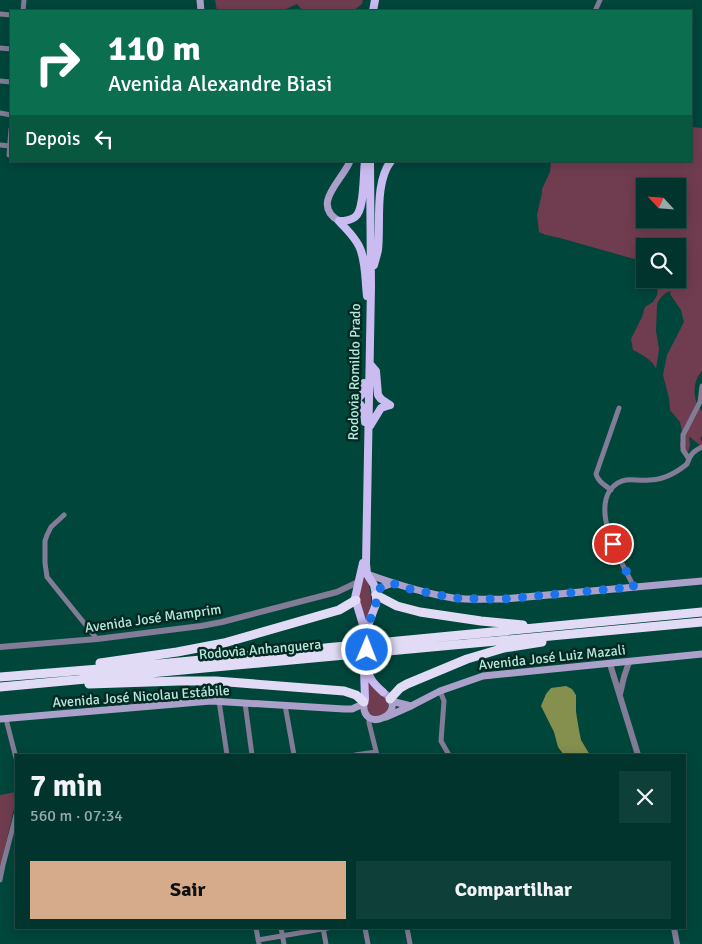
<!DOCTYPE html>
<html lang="pt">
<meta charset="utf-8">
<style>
body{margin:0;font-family:Signika,sans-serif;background:#0e3f38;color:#f1f3f6;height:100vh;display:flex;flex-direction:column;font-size:19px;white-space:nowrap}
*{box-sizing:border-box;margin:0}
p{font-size:16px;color:#95aaa9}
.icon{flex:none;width:28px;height:28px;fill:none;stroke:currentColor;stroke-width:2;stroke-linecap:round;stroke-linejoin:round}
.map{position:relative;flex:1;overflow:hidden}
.details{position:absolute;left:15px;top:754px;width:671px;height:175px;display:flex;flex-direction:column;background:#00342c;border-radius:0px;box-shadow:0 2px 12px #0003,0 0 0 1px #224f48}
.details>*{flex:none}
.hud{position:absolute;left:10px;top:10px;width:682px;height:152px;border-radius:0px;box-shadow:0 2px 12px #0003,0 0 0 1px #224f48;background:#0b6e4f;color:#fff;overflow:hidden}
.needle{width:32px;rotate:296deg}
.fabs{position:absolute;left:636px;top:178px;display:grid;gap:10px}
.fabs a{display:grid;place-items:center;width:50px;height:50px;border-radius:0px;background:#00342c;box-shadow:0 2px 12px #0003,0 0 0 1px #224f48;font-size:25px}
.pin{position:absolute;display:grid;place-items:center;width:42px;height:42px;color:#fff;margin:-21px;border:2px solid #fff;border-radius:50%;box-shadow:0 1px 5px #0007}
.me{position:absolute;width:55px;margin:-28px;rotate:1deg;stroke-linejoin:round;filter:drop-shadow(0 0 4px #0008)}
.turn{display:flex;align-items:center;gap:18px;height:105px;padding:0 15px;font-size:22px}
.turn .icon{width:65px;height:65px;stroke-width:2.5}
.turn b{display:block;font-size:35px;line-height:42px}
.then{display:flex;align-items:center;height:48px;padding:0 15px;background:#0003;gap:10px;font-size:19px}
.round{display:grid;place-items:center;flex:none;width:52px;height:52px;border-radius:0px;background:#0e3f38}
.summary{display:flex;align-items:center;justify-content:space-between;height:85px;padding:0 15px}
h1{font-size:30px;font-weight:700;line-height:38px}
.button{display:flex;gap:10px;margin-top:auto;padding:10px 15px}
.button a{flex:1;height:58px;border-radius:0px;background:#d6ab8b;color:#111;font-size:20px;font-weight:700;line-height:58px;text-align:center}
.button a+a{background:#0e3f38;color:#f1f3f6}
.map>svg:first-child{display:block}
.green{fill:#703d50;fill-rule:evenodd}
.water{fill:#85904f}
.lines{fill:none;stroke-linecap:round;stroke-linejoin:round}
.minor{stroke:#837c96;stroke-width:5}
.tertiary{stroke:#837c96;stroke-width:6}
.secondary{stroke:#aba0ca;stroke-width:7}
.primary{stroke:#cabbf1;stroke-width:8}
.motorway{stroke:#e2dbf5;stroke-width:9}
.primary-bridge{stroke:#cabbf1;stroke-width:8}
.route{stroke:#1a73e8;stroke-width:9;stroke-dasharray:0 16.2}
.labels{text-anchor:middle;stroke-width:5;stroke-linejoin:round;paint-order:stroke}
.street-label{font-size:14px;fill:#b6e8db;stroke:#032922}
</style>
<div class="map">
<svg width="702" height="944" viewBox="0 0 702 944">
<rect width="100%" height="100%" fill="#00463b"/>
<!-- green -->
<path class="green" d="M215,0H363L362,4L353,11H303L297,4L282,11H217Z
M691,127L702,128V371C692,381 692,401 702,411V436L700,438L702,442V447L690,437H689L690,445L688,452L686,451L680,447V443L685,431H682L680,422L670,410L669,398L663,375L667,355L684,322L681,310L670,294L671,291C665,292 659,299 657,304L656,331L659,349L656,369C653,360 641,354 633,350L631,339L642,317L645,307L653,302L657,295L659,282L658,279H678V246H645V262L560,238L546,235L539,232L537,215L542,193V189L550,172L551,161H691ZM645,186H678V219H645Z
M366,571L371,596V603L366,625L359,598L360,591Z
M366,673C372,681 382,690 387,698C394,712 378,722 367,712Z
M16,792V799L0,870V795Z"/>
<!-- water -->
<path class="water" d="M566,686L572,689L576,695V712L579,730L581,740L590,755H564L558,747L554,732L541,706L546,694L551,688Z"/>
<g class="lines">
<!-- minor -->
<path class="minor" d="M23,11L24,0
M595,11L600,0
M0,14L11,15
M0,48L11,49
M0,81L11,82
M0,113L11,115
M0,145L10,146
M9,155L11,129
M689,459L683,450V435L700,402L702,386
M611,490C605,485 598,482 596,474L619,408
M64,515L51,527L47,535L45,541V563L47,577L97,639
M634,587C622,563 593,516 610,490C614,485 619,481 626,480C633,479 641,481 649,480C662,480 676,473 687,464C690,455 693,451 702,447
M440,691L444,701L441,741L449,755
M219,701L227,755
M245,703L252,755
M285,705L294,755
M369,717V723L377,755
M6,719L16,758
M355,755L376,752
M0,880L3,865L16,815
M256,928L259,944
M281,928L284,944
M323,928L326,944
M365,928L368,944
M407,928L410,944
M258,940L328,928"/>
<!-- tertiary -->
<path class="tertiary" d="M0,647L97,639L201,626L222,622L337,592L358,582
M610,664L638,755
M620,694L624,677L629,662
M674,928L677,944"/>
<!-- secondary -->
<path class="secondary" d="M200,0L201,11
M339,221C310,204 343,180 350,161
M367,574C395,584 423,593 453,598C470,600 487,599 504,599L702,581
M375,594L382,587L393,583
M391,701L411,706
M364,702C360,737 413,712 383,692
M386,717L411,706L440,691L483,676L702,654
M0,719L211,701L344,709H352L363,704"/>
<!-- primary -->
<path class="primary" d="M373,11L375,0
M339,221C346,229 354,236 359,246C366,260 365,280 367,296
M339,221C344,221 350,221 355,217C365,210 363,174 365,161
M374,265C375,261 377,255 378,250C381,224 374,183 391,161
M370,364L376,371L378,395L381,399L390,405
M353,400C363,397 364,392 364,383
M353,400C365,405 363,411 365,422
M370,426L381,408L390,405
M363,563L355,598L364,628
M367,628L376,604V595L374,585L367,574L366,564L371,287L370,161
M367,665C368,678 374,684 383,692
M364,670L365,699"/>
<!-- motorway -->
<path class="motorway" d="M376,595L397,606L420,612L481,621L523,625
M100,663L177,652L224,643L339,610L356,600
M0,677L148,665L702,612
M89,684L179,681H216L344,691L356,695L364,702
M0,687L702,622
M390,699L400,688L407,684L467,659L504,648L542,642"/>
<!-- primary-bridge -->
<path class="primary-bridge" d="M364,628V670"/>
</g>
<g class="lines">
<!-- route -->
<path class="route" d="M367,650V628L376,604V594L382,586L392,583L405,588L454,598L479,599H504L634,587L613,544"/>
</g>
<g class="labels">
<!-- street labels -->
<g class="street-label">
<text transform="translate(354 372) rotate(-89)" y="5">Rodovia Romildo Prado</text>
<text transform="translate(153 618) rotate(-8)" y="5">Avenida José Mamprim</text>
<text transform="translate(260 649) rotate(-5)" y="5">Rodovia Anhanguera</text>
<text transform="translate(552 657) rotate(-6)" y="5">Avenida José Luiz Mazali</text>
<text transform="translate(141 696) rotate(-4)" y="5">Avenida José Nicolau Estábile</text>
</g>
</g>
</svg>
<div class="fabs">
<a><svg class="needle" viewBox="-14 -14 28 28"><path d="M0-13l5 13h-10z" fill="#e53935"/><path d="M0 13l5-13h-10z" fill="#95aaa9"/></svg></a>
<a><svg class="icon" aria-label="search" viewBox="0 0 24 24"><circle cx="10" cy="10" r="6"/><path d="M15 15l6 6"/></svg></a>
</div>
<div class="pin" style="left:613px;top:544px;background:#d93025"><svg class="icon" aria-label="arrive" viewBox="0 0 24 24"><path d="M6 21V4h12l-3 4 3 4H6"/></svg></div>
<svg class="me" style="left:367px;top:650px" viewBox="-20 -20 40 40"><circle r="17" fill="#1a73e8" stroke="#fff" stroke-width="3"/><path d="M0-11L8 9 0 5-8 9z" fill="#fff"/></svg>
<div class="hud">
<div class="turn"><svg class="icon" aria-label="right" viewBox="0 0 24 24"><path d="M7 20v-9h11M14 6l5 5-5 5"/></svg><div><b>110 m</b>Avenida Alexandre Biasi</div></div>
<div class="then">Depois<svg class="icon" aria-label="left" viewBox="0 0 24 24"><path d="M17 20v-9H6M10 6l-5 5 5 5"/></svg></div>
</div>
<section class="details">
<div class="summary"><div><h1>7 min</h1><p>560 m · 07:34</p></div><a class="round"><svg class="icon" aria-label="close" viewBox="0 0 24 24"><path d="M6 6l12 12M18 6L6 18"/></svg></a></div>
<div class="button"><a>Sair</a><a>Compartilhar</a></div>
</section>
</div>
